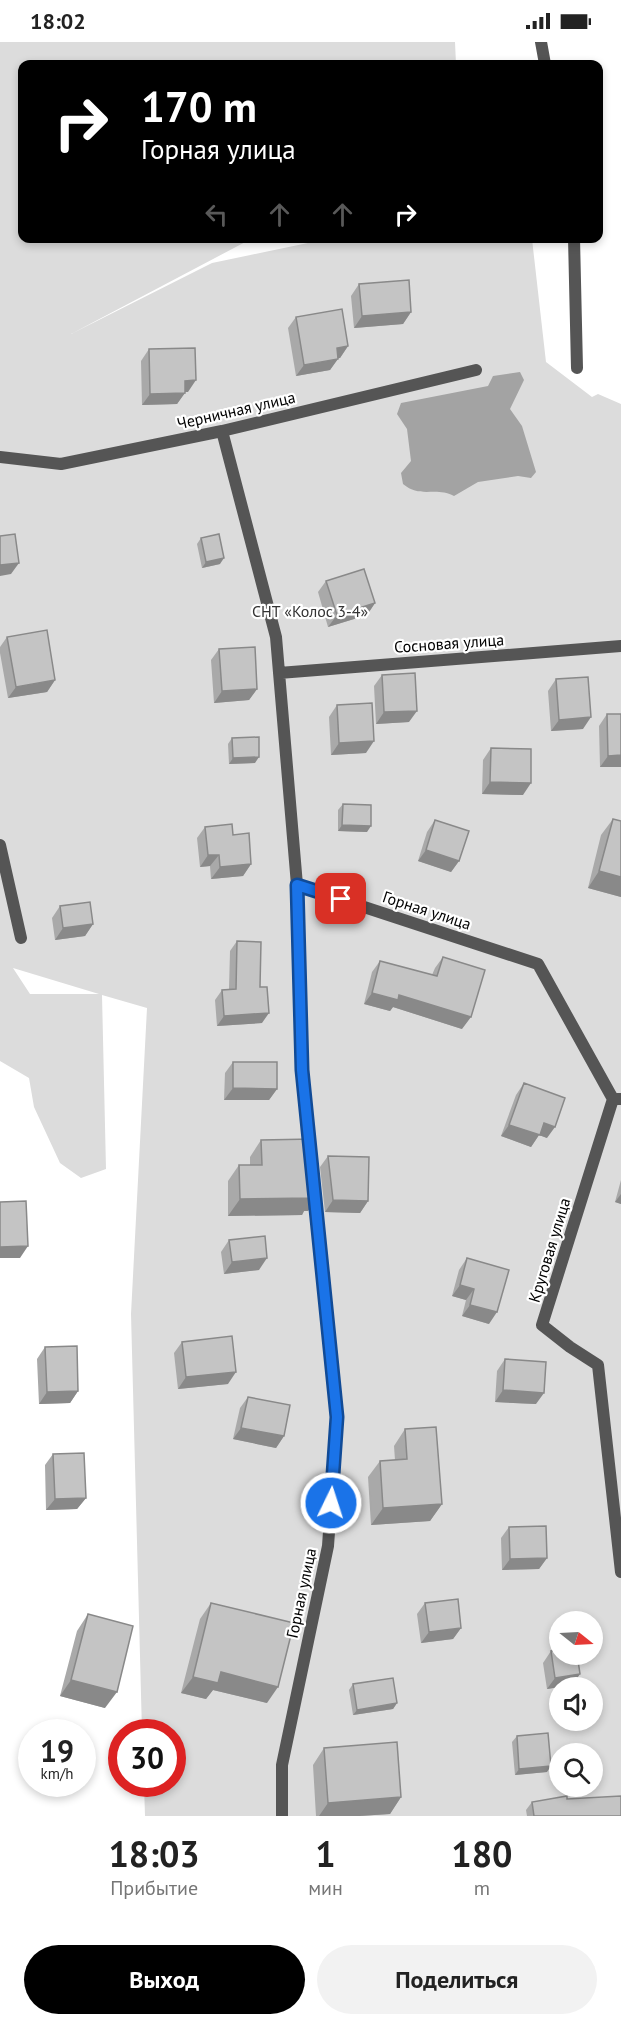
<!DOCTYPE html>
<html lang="ru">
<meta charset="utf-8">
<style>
body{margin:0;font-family:"PT Sans",sans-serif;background:#f2f2f2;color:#222;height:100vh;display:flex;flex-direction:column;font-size:22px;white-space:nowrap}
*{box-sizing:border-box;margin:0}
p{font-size:20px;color:#767676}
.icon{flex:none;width:33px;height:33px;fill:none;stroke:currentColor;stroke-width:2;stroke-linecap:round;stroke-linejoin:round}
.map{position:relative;height:1774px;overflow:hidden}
.panel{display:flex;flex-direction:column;background:#fff;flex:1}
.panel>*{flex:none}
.hud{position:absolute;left:18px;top:18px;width:585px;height:183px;border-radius:12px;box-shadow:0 3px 9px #0003;background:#000;color:#fff;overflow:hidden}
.needle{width:39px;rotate:108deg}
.buttons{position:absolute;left:549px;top:1569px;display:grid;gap:12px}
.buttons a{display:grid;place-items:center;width:54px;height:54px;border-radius:50%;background:#fff;box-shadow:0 3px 9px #0003;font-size:30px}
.speed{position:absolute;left:18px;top:1677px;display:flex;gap:12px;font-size:30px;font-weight:700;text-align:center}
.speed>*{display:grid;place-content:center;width:78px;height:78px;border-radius:50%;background:#fff;box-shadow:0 3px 9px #0003;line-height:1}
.speed small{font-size:15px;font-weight:400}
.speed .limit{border:9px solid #d22;background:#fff;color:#111}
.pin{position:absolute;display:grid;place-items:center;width:51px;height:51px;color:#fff;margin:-26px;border-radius:12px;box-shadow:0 3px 9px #0006}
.me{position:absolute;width:66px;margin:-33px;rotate:4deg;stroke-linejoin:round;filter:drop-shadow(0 0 4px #0008)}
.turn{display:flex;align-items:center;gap:21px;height:126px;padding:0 24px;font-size:27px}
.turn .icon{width:78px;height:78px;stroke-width:2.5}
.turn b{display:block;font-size:42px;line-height:51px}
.lanes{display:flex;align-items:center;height:57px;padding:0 24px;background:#0003;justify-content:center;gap:30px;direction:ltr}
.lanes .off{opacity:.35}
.eta{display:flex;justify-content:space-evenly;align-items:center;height:102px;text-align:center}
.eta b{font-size:36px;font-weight:800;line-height:42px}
.action{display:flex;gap:12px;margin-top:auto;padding:12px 24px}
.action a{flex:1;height:69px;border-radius:36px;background:#000;color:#fff;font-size:24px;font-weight:800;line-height:69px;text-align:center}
.action a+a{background:#f2f2f2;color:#222}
.status{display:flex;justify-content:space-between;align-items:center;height:42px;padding:0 30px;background:#fff;direction:ltr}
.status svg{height:16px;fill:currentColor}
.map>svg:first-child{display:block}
.green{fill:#dcdcdc;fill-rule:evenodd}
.water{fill:#a3a3a3}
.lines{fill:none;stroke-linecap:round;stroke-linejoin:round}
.minor{stroke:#555;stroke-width:12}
.wall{fill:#a9a9a9}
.shaded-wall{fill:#898989}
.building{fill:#c4c4c4;stroke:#898989;stroke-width:1.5}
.route-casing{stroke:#114b97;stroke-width:15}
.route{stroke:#1a73e8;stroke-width:10}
.labels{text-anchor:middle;stroke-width:4.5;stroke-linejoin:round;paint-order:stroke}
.street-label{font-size:16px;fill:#000;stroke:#fff}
.park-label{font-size:16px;fill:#333;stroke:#fff}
</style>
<div class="status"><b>18:02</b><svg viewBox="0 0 49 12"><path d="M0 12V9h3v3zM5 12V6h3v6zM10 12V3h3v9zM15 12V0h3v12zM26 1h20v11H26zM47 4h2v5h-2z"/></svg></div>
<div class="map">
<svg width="621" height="1774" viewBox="0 0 621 1774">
<rect width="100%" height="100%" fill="#fff"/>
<!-- green -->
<path class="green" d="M0,0H455L456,22H22V196L251,197L71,292L212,221L327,197H532L546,320L592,355L598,352L621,362V1774H145L144,1742H172V1690H142L131,1272L147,966L102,953L106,1127L81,1136L60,1121L34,1065L29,1036L0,1019ZM13,926L99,952H30ZM560,1580H592V1612H560ZM560,1646H592V1678H560ZM560,1712H592V1744H560Z"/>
<!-- water -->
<path class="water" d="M520,330L524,338L510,367L522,384L536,430L531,436L518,434L478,440L454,454C435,444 421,457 403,442L401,431L411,419L407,387L397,372L401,361L488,344L493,334Z"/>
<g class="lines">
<!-- minor -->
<path class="minor" d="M541,0L545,22
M574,196L577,326
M222,389L276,595L297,843
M0,415L61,422L222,389L476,328
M279,631L621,604
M0,803L21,896
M620,1057H613L542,1283L570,1305L598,1323L621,1530
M311,1113L302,1028L297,843L538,922L613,1057
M282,1774V1723L328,1504L337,1375L314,1142"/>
</g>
<!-- wall -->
<path class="wall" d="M359,242L411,270L403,282L354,286L351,254Z
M296,275L348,304L340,316H338L330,328L296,334L288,286Z
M149,307L188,350H185L177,362L142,363L141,319Z
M201,496L220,522L202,526L197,502Z
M326,539L375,561L367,573L328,585L318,550Z
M7,595L55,638L47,650L8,656L0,611V605Z
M219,607L257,647L249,658L214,661L211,618Z
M382,633L409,680L376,682L374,644Z
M556,637L583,687L551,689L548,649Z
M337,663L366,711L331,713L329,675Z
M607,672H621V725H600L599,684Z
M232,696L255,721L229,722L228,702Z
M491,706L523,753L482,752L483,718Z
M343,762L367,790L338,789V768Z
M613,777L621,855L588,846L601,793Z
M435,778L459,819L451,830L418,819L427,790Z
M205,785L233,793L251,822L243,834L211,837L210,824L200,825L197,796Z
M60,864L93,882L85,894L55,898L52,876Z
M237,899L260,945L262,981L217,984L215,958L222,948L229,947L230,909Z
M443,915L462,987L393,965L390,969L364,962L372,930L380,919L432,933L435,926Z
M233,1020L277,1047L269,1058H224L225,1031Z
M524,1041L547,1096L539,1093L531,1105L501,1094L516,1053Z
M261,1098L319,1153L308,1169H304L302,1173L228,1174V1139L239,1123H250V1115Z
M328,1114L368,1159L360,1171L325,1170L320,1125Z
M621,1138V1162L615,1160Z
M229,1198L259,1228L224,1232L221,1210Z
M467,1216L489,1282L462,1274L466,1258L452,1254L459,1228Z
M182,1300L228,1342L178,1347L174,1311Z
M45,1305L78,1349L70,1361L39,1362L37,1317Z
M505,1317L536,1362L495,1360L497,1329Z
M248,1355L284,1394L276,1406L233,1397L240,1366Z
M405,1387L442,1462L430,1479L371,1483L368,1435L380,1419L395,1418L394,1404Z
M53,1412L86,1456L77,1467L46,1468L45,1423Z
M509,1485L547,1516L539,1527L502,1528L501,1496Z
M211,1561L267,1661L213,1648L206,1657L181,1651L200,1577Z
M425,1561L461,1586L453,1597L421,1601L417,1572Z
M88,1572L105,1666L60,1654L77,1589Z
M551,1609L580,1632L572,1643L547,1647L543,1621Z
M353,1642L397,1661L393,1667L353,1673L349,1648Z
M517,1694L547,1730L515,1733L512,1700Z
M324,1706L401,1755L390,1772L359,1774H316L313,1723Z
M567,1757L621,1774H527L526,1768L532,1760Z"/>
<!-- shaded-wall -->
<path class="shaded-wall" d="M411,270L403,282L354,286L362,274Z
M348,304L340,316L329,318L337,306Z
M338,317L330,328L296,334L304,323Z
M196,338L188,350H177L185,339Z
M185,351L177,362L142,363L150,352Z
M224,516L220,522L202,526L206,520Z
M19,521L11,532L0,534V523Z
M375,561L367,573L328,585L337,573Z
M55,638L47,650L8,656L16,645Z
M257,647L249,658L214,661L222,649Z
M417,669L409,680L376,682L384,670Z
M591,675L583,687L551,689L559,678Z
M374,699L366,711L331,713L339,701Z
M621,713V725H600L608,714Z
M259,715L255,721L229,722L233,716Z
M490,740L531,741L523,753L482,752Z
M342,783L371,784L367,790L338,789Z
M426,808L459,819L451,830L418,819Z
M208,813H219L210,824L200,825Z
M251,822L243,834L211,837L220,825Z
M599,829L621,835V855L588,846Z
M93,882L85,894L55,898L63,886Z
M372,951L399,953L471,975L462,987L393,965L390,969L364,962Z
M269,971L262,981L217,984L224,974Z
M233,1046L277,1047L269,1058H224Z
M544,1081L555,1085L547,1096L539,1093L531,1105L501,1094L509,1083Z
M621,1152V1162L615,1160Z
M313,1153H319L308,1169H304L302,1173L228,1174L240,1157Z
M333,1158L368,1159L360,1171L325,1170Z
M28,1204L20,1216H0V1205Z
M267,1216L259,1228L224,1232L232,1220Z
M460,1243L474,1247L466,1258L452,1254Z
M470,1263L497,1270L489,1282L462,1274Z
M236,1330L228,1342L178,1347L186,1335Z
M503,1348L544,1351L536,1362L495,1360Z
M78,1349L70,1361L39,1362L47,1350Z
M241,1386L284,1394L276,1406L233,1397Z
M86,1456L77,1467L46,1468L55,1457Z
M442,1462L430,1479L371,1483L383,1466Z
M547,1516L539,1527L502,1528L510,1517Z
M461,1586L453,1597L421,1601L429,1590Z
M221,1630L278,1645L267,1661L213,1648L206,1657L181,1651L193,1635Z
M580,1632L572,1643L547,1647L555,1636Z
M71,1638L117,1650L105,1666L60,1654Z
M397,1661L393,1667L353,1673L357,1668Z
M551,1724L547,1730L515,1733L519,1727Z
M401,1755L390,1772L359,1774H319L328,1761Z"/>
<!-- building -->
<path class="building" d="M409,238L411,270L362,274L359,242Z
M342,267L348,304L337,306L338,317L304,323L296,275Z
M195,306L196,338L185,339V351L150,352L149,307Z
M15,492L19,521L0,523V494Z
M219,492L224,516L206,520L201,496Z
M364,527L375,561L337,573L326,539Z
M47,588L55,638L16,645L7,595Z
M255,605L257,647L222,649L219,607Z
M415,631L417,669L384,670L382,633Z
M588,635L591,675L559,678L556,637Z
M372,661L374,699L339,701L337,663Z
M607,672H621V713L608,714Z
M259,695V715L233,716L232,696Z
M491,706L531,707V741L490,740Z
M343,762L371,763V784L342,783Z
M613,777L621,779V835L599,829Z
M435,778L469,789L459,819L426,808Z
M232,782L233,793L249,791L251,822L220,825L219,813H208L205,785Z
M90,860L93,882L63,886L60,864Z
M237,899L261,900L260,945H267L269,971L224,974L222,948L236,947Z
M443,915L485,928L471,975L399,953L398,958L372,951L380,919L437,934Z
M233,1020H277V1047L233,1046Z
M524,1041L565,1056L555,1085L544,1081L540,1093L509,1083Z
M313,1097L319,1153H313V1156L240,1157L239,1123H262L261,1098Z
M328,1114L369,1115L368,1159L333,1158Z
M26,1159L28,1204L0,1205V1160Z
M265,1194L267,1216L232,1220L229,1198Z
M467,1216L509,1228L497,1270L470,1263L474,1247L460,1243Z
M232,1294L236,1330L186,1335L182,1300Z
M77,1304L78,1349L47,1350L45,1305Z
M505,1317L546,1320L544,1351L503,1348Z
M248,1355L290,1363L284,1394L241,1386Z
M436,1385L442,1462L383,1466L380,1419L407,1417L405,1387Z
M84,1411L86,1456L55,1457L53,1412Z
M546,1484L547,1516L510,1517L509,1485Z
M458,1557L461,1586L429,1590L425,1561Z
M211,1561L294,1581L278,1645L221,1630L218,1641L193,1635Z
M88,1572L133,1584L117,1650L71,1638Z
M560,1608V1612H577L580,1632L555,1636L551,1609Z
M393,1636L397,1661L357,1668L353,1642Z
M548,1691L551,1724L519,1727L517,1694Z
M397,1700L401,1755L328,1761L324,1706Z
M567,1754V1757L621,1754V1774H534L532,1760Z"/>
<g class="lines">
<defs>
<path id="route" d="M331,1461L337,1375L302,1028L297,843L341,857"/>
</defs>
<!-- route casing -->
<use href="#route" class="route-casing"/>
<!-- route -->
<use href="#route" class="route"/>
</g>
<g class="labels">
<!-- street labels -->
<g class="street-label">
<text transform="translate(236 368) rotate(-13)" y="6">Черничная улица</text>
<text transform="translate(449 601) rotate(-4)" y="6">Сосновая улица</text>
<text transform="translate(427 868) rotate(18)" y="6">Горная улица</text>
<text transform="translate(549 1208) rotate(-73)" y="6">Круговая улица</text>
<text transform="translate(301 1551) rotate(-78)" y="6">Горная улица</text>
</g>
<!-- park labels -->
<g class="park-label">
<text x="310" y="575">СНТ «Колос 3-4»</text>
</g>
</g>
</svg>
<div class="buttons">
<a><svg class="needle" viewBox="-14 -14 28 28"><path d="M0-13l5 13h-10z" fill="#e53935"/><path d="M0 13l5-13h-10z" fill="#767676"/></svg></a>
<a><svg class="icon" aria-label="sound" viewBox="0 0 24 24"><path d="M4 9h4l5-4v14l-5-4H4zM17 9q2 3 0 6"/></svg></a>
<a><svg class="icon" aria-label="search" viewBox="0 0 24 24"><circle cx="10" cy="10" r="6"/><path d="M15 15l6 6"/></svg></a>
</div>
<div class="speed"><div>19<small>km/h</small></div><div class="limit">30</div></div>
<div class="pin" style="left:341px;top:857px;background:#d93025"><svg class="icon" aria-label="arrive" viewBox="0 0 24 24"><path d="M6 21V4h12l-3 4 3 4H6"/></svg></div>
<svg class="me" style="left:331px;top:1461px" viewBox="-20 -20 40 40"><circle r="17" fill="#1a73e8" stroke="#fff" stroke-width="3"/><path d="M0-11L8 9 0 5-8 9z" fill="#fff"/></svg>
<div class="hud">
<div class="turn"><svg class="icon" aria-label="right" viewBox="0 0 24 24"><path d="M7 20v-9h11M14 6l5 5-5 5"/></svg><div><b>170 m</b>Горная улица</div></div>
<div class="lanes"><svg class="icon off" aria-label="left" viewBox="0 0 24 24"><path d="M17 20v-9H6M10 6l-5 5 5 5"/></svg><svg class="icon off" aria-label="ahead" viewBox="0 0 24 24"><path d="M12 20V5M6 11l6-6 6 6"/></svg><svg class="icon off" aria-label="ahead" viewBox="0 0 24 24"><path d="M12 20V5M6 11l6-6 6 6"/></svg><svg class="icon" aria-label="right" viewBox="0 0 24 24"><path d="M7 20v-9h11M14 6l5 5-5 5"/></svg></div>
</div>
</div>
<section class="panel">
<div class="eta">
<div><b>18:03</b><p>Прибытие</p></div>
<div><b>1</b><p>мин</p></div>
<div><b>180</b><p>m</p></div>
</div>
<div class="action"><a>Выход</a><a>Поделиться</a></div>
</section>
